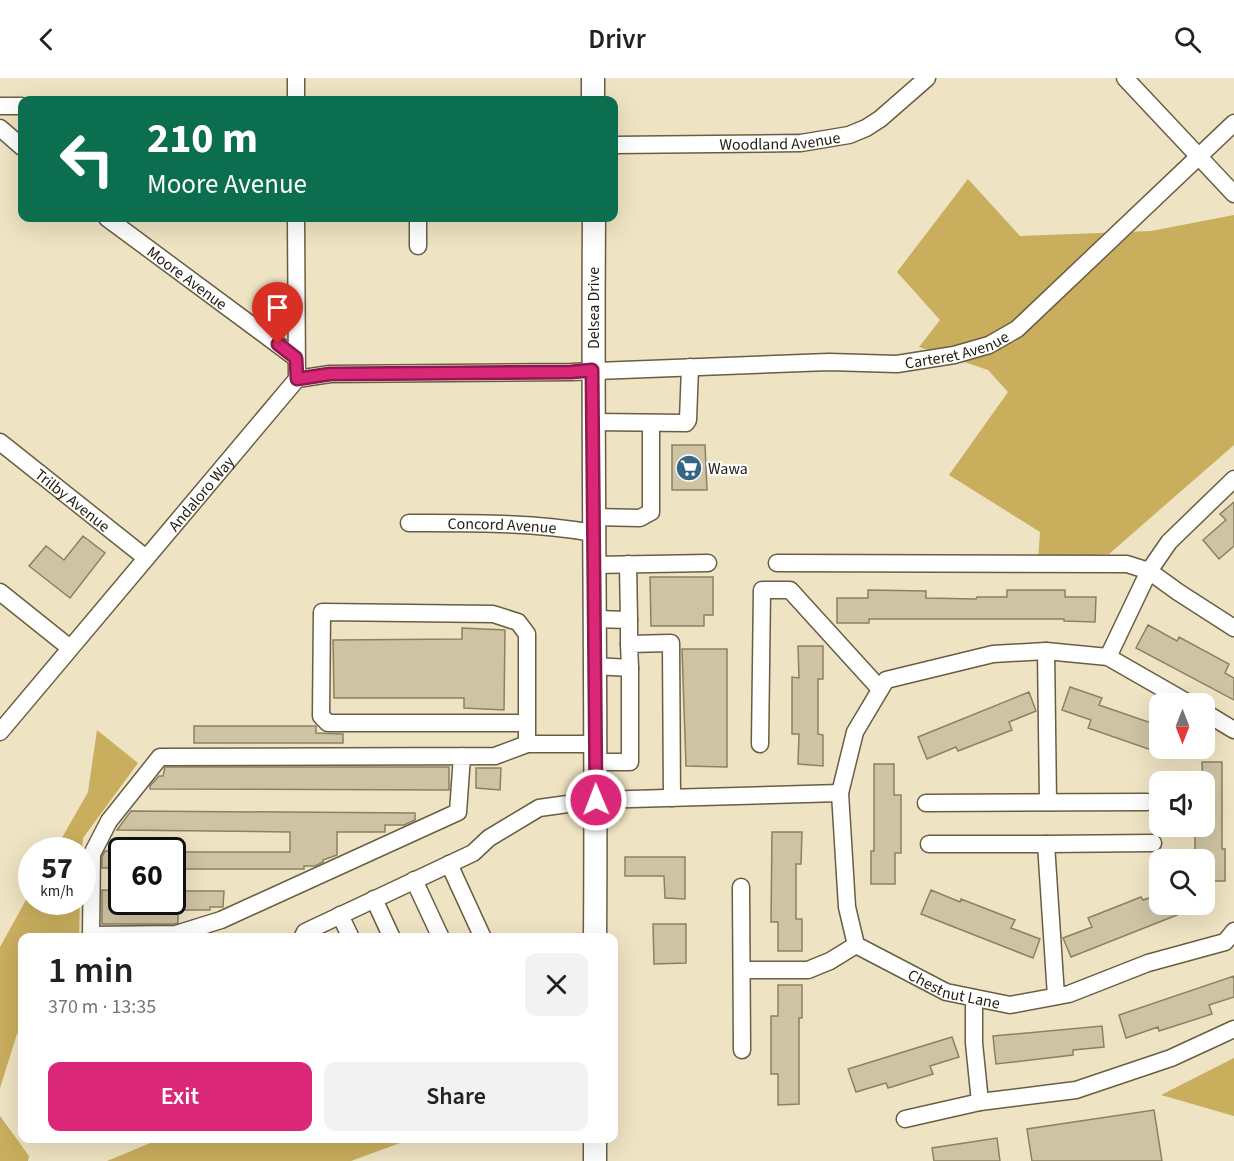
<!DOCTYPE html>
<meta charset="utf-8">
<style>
body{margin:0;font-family:"Source Sans 3",sans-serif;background:#f2f2f2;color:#202124;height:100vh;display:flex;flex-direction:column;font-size:22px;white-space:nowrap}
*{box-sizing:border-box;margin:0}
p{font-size:20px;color:#757577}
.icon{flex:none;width:33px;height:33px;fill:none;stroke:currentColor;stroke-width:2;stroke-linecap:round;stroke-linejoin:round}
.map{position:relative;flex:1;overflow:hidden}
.details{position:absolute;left:18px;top:855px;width:600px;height:210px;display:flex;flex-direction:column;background:#fff;border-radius:12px;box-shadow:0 6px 24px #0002}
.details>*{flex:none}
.hud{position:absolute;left:18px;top:18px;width:600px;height:126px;border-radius:12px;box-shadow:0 6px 24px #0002;background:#0b6e4f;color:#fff;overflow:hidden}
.needle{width:39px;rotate:180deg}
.buttons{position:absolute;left:1149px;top:615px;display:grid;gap:12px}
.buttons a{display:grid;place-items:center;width:66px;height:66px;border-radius:12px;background:#fff;box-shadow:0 6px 24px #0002;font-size:30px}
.speed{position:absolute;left:18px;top:759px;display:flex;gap:12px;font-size:30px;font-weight:700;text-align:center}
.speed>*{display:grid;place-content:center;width:78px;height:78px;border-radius:50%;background:#fff;box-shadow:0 6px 24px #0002;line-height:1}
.speed small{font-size:15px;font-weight:400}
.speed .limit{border:3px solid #111;border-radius:9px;background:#fff;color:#111}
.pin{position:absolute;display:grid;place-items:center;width:51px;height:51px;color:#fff;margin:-62px -26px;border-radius:50% 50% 50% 0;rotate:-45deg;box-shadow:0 0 6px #0007}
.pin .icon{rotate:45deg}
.me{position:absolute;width:66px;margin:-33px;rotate:359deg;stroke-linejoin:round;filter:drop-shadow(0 0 4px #0008)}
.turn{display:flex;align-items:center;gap:21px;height:126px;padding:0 30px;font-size:27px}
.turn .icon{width:78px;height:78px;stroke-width:2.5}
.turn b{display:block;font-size:42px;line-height:51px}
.round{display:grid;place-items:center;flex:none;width:63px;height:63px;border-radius:12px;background:#f2f2f2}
.overview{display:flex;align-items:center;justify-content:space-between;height:102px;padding:0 30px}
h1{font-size:36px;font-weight:600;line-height:45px}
.button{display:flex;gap:12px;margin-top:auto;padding:12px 30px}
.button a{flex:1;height:69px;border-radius:12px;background:#db2777;color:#fff;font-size:24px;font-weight:600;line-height:69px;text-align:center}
.button a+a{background:#f2f2f2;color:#202124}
header{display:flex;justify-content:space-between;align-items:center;height:78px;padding:0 30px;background:#fff;font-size:27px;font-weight:600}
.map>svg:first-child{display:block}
.forest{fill:#c9ae5e}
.building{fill:#cec3a3;stroke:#8c8163;stroke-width:1.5}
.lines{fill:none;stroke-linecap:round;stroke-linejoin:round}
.minor-casing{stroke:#695e42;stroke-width:19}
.major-casing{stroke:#695e42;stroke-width:25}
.minor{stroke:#fff;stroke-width:16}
.major{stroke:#fff;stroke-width:22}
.route-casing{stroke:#8e194d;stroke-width:15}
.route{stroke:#db2777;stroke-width:10}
.labels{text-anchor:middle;stroke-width:4.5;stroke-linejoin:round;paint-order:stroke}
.street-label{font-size:16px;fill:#211d11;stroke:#fff}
.poi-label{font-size:16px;fill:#211d11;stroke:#fff;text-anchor:start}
</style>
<header><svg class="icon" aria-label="back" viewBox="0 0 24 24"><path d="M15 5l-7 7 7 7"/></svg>Drivr<svg class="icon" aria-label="search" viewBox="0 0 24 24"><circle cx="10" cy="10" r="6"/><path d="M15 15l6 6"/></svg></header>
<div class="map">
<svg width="1234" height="1083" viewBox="0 0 1234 1083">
<rect width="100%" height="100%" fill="#eee3c2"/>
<!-- forest -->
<path class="forest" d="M968,101L1020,158L1151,153L1234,137V367L1109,476L1038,482L1040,454L949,397L1008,314L988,292L919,269L940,242L897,194Z
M97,652L138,685L83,760L82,772H55L88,714Z
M31,813L32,824H80L79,859L22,860V953L17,956L0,1010V869Z
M1234,980V1038L1161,1017Z
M0,1038L29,1078L28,1083H0Z
M160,1061V1060L411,1061L351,1083H107Z"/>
<!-- building -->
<path class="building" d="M672,367H705L707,412H672Z
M1234,424V468L1219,481L1203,462L1226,442L1220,436Z
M83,458L105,475L70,520L29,488L46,468L64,482Z
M650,499H713V537H704V548H651Z
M868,512L926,513V520L976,521L977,519H1007V512H1065V519H1096L1095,544L1064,543V541H869V545H837V520H868Z
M1148,547L1177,563L1179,559L1229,586L1225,595L1234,600V622L1136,570Z
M462,550L505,552L504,632L464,630V620H334L333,562L462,561Z
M798,568H823V601H818V656L823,657V688L798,686L799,656H792V599L799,600Z
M682,571H727V689L686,688Z
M1070,609L1102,620L1099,627L1160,648V675L1088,650L1091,642L1062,632Z
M1029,614L1036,633L1009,644L1012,652L958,673L956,669L927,681L918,659Z
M194,648H316V655L343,656V665H194Z
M1202,684H1222V771H1225V803H1204V782H1202V773L1195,772V748H1204Z
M874,686H894V717H901V775H895V806H871V773H874Z
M165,689H449V712L150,711V708L159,698H163Z
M476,690H501L500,712L476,710Z
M131,733L415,735V742L404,747H385V754H337V777L323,782V784L315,788H304V791H172V774H290V754L117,752Z
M772,754H802L801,786H796V841H802V873H778V844H771Z
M105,773H122V790H102V779Z
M625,779H685V821L665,820L664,798H625Z
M102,812L122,813V824H172V813H224L223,829H210V832H178V845L174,846H102Z
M931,812L960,824L961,821L1015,842L1011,850L1040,861L1033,880L921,836Z
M1160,816V826H1179L1182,835L1071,879L1063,860L1092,849L1088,840L1141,819L1143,822Z
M653,846H686V885L654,886Z
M1234,898V919L1209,927L1212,936L1159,953L1158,949L1126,960L1119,937Z
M778,907H802V940H799V1026L778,1027V996H771V938H778Z
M1102,948L1104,969L1073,972V977L996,986L993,958Z
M952,959L959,979L930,988L933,996L888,1010L886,1005L856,1014L848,991Z
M1154,1032L1162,1083H1032L1027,1051Z
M997,1060L1000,1083H934L932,1070Z"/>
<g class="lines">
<defs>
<g id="minor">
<path d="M296,0V22"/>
<path d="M1125,0L1234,116"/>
<path d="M0,28H22"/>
<path d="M0,50L22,69"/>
<path id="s1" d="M614,67L801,65L849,57L866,50L880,41L927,0"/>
<path id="s2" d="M107,140L296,280"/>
<path d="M418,168V140"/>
<path id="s3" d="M297,301L330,296L571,294L829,284L897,286L954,277L989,267L1017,251L1234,45"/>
<path d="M593,344L686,345L688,342L690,289"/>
<path id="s4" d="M0,364L146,480"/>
<path d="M594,439L640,440L651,434V345"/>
<path id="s5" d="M409,445C471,445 532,444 594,455"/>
<path d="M777,485L1127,486L1149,493L1178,514L1234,550"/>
<path d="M628,486L629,542"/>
<path d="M594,487L708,485"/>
<path d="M0,514L70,570"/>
<path d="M594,541L629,542V566"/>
<path d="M1046,573L1048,724"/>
<path d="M1108,579L1149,493L1169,464L1234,401"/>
<path d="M595,588L630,590L629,566L671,565L672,720"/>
<path id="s6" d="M1190,626L1108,579L1046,573L993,576L886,602L855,654L840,715L847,829L856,867L946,914L1010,927L1069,916L1148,885L1225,864L1234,853"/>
<path d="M1204,634L1234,652"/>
<path d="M527,645H328L321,638L322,534L493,536L518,544L527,556V666"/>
<path id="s7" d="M0,654L297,301L296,140"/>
<path d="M760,666L762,512H790L880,611"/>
<path d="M462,678L458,734L221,842L176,856L91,857L92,776L109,743L160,679L495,678L527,666H596"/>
<path d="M596,684H630V590"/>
<path d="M926,725L1147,724"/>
<path d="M929,766H1046"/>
<path d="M449,786L483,860"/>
<path d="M414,802L441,860"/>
<path d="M741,809L742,972"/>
<path d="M374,821L392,860"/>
<path d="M340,837L351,860"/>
<path d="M302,860L305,854L473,775L489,760L539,730L596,722L840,715"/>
<path d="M742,892H808L830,883L856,867"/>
<path d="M1056,918L1046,766L1153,765"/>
<path d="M974,920V965L980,1024"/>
<path d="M905,1041L980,1024L1076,1012L1171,980L1234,951"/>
</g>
<path id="major" d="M593,0V22
M594,140C592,380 597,619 595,860
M595,1060V1083"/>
</defs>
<!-- minor casing -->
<use href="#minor" class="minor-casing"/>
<!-- major casing -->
<use href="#major" class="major-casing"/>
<!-- minor -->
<use href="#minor" class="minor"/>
<!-- major -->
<use href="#major" class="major"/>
</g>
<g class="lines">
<defs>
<path id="route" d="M278,266L296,280L297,301L330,296L571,294L592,292L596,722"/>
</defs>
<!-- route casing -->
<use href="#route" class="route-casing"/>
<!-- route -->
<use href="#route" class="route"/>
</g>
<!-- icons -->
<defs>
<symbol id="supermarket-disc" viewBox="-11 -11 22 22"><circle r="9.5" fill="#356785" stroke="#fff"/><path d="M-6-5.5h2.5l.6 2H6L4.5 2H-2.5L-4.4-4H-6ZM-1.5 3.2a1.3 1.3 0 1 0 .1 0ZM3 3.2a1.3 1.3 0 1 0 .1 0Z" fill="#fff"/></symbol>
</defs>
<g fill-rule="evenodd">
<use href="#supermarket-disc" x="674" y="375" width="30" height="30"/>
</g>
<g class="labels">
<!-- street labels -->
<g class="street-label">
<text dy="6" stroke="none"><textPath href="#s1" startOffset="166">Woodland Avenue</textPath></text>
<text dy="6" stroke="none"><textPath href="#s2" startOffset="100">Moore Avenue</textPath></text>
<text transform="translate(593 230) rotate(-90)" y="6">Delsea Drive</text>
<text dy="6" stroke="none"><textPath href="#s3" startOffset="662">Carteret Avenue</textPath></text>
<text dy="6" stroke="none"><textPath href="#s7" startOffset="312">Andaloro Way</textPath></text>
<text dy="6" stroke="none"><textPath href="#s4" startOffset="93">Trilby Avenue</textPath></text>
<text dy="6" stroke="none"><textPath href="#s5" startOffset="93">Concord Avenue</textPath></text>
<text dy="6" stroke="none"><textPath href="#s6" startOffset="705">Chestnut Lane</textPath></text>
</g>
<!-- poi labels -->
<g class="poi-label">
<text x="708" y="396">Wawa</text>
</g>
</g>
</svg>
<div class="buttons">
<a><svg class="needle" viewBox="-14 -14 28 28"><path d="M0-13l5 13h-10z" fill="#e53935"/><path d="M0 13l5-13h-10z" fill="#757577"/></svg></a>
<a><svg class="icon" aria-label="sound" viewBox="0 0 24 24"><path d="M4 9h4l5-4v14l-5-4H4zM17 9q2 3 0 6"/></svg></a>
<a><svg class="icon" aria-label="search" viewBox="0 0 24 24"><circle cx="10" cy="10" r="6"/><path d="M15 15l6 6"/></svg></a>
</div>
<div class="speed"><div>57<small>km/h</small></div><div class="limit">60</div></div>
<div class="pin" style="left:278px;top:266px;background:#d93025"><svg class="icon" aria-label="arrive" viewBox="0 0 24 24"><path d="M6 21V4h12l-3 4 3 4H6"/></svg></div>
<svg class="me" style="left:596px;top:722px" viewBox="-20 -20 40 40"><circle r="17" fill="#db2777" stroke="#fff" stroke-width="3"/><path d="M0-11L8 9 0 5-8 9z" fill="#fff"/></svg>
<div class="hud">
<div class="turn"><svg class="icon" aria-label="left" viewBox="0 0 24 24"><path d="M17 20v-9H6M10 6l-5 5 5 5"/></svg><div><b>210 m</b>Moore Avenue</div></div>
</div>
<section class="details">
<div class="overview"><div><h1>1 min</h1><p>370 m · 13:35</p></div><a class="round"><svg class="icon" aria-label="close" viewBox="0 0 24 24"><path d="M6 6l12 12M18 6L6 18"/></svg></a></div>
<div class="button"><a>Exit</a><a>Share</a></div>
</section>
</div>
